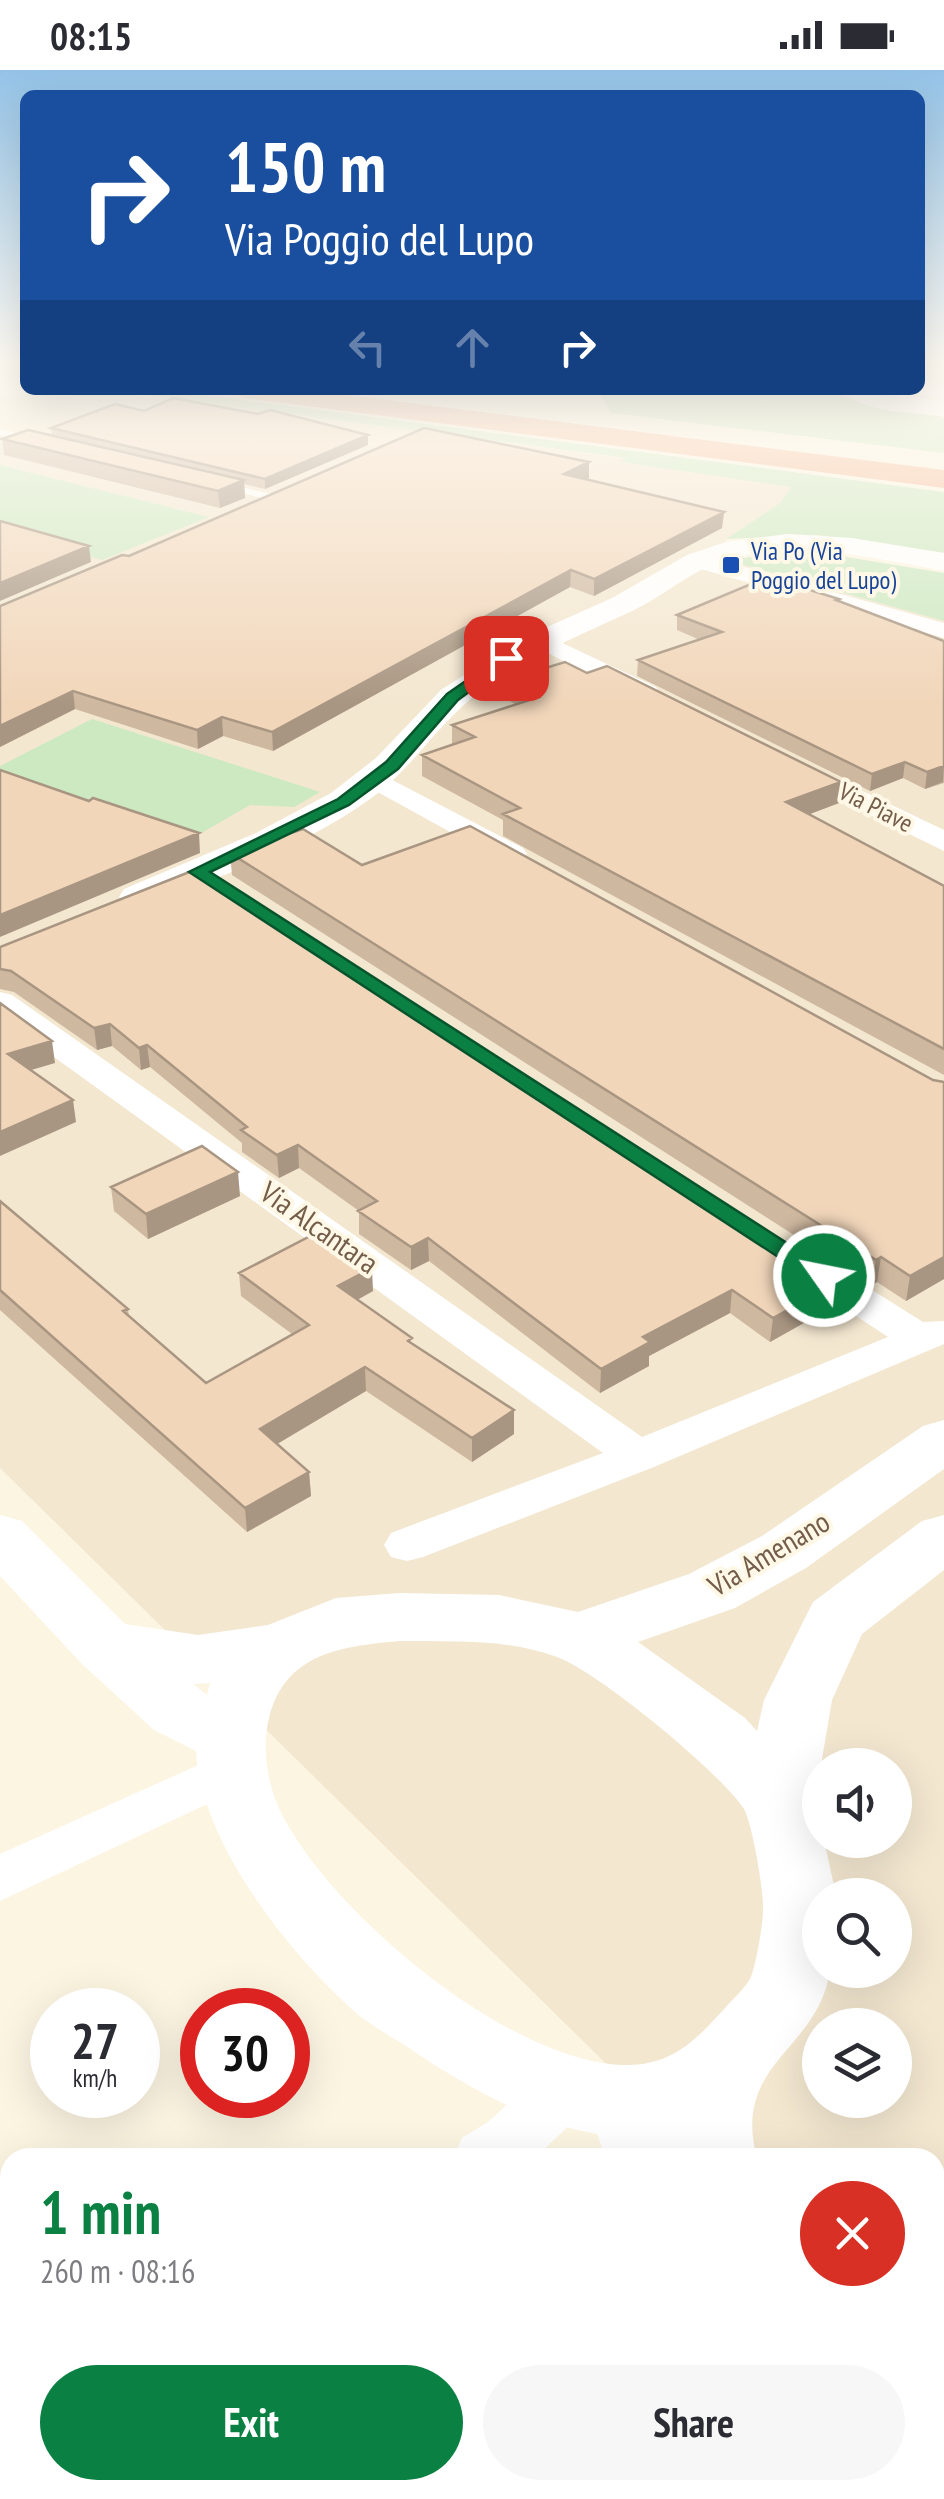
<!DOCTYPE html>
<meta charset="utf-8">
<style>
body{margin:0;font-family:"PT Sans Narrow",sans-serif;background:#f7f7f7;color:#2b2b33;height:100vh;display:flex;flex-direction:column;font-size:38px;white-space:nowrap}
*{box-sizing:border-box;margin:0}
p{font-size:32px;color:#7c7c81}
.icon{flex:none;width:55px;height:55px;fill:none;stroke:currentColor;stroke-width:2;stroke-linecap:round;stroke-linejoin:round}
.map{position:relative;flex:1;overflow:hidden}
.sheet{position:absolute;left:0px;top:2078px;width:945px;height:352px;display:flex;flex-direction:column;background:#fff;border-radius:30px 30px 0 0;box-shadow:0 10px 40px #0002}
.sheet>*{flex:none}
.top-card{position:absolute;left:20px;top:20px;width:905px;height:305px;border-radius:15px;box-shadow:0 10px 40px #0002;background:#1a4fa0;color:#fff;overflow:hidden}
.controls{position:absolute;left:802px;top:1678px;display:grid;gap:20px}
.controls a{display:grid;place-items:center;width:110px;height:110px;border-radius:50%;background:#fff;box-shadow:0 10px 40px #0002;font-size:50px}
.speed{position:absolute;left:30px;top:1918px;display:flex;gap:20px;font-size:50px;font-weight:700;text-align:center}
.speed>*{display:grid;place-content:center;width:130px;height:130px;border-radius:50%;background:#fff;box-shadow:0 10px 40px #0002;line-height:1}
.speed small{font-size:25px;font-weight:400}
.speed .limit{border:15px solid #d22;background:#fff;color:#111}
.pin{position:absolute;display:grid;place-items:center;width:85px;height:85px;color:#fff;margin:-42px;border-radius:20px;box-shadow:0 5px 15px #0006}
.me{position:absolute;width:110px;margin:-55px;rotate:303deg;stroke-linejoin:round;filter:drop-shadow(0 0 8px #0008)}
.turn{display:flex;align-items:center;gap:35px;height:210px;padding:0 40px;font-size:45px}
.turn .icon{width:130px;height:130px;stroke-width:2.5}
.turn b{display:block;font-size:70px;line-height:85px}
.lanes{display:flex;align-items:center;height:95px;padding:0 40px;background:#0003;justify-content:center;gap:50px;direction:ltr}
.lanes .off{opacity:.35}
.round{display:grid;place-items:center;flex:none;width:105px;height:105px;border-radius:52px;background:#f7f7f7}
.headline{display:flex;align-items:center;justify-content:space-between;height:170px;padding:0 40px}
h1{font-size:60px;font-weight:700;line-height:75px;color:#0b8043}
.primary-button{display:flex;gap:20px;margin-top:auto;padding:20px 40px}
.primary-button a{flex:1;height:115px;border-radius:60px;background:#0b8043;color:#fff;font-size:40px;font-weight:700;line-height:115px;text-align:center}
.primary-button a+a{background:#f7f7f7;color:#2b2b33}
.status{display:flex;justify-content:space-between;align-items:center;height:70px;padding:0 50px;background:#fff;direction:ltr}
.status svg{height:28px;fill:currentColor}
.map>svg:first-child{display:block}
.residential{fill:#f3e7d0;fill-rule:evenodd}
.green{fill:#cce9c1}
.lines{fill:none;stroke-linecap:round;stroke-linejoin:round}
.service{fill:#fff;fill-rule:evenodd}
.minor{fill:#fff;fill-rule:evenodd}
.tertiary{fill:#fff;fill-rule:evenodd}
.secondary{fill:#fff;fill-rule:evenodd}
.motorway{fill:#f6bc99;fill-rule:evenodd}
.wall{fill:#cfb8a0}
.shaded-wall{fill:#a99682}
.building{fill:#f1d6ba;stroke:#a99682;stroke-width:2.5}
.route{fill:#0b8043;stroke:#07532c;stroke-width:2.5}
.transit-dot{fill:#1a4fb4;stroke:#fff8e7;stroke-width:4}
.labels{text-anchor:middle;stroke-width:8;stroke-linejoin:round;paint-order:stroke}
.far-transit-label{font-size:25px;fill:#164399;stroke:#fff8e7;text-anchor:start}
.far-street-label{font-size:25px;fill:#735d49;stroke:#fff8e7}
.street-label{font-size:30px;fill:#735d49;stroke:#fff8e7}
</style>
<div class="status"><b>08:15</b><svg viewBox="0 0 49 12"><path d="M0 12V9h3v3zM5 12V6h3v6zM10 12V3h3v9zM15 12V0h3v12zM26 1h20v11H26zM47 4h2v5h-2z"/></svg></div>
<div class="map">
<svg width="944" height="2429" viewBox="0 0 944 2429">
<rect width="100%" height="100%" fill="#fcf5e2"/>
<!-- residential -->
<path class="residential" d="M86,320L196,331L629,389L624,391L792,417L780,433L726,469L730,491L944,551V2327L935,2318V2088L701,2087L0,1398V460L208,447L0,395V326ZM820,1695H895V1770H820ZM820,1825H895V1900H820ZM820,1955H895V2030H820Z"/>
<!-- green -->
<path class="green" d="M106,320H167L944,422V483L817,465L726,469L780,433L791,417L622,392L626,388Z
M598,320H823L877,338L944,347V383L611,343Z
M0,395L209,447L102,490L0,460Z
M816,482L944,503V551L730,491L763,484Z
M92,649L320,722L294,737L250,735L191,769L0,704V696Z"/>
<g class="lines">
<!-- service -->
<path class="service" d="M0,359L41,369L42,371L37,374L0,365Z
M221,412L275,425L276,427L271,430L217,417L216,415Z"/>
<!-- minor -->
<path class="minor" d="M920,314L944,316V328L913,324L910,320H920Z
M698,484L944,553V568L690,496L686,491L690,486Z
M539,562L656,617L660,623L656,629H638L530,574L527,569Z
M793,688L944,760V781L783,702L779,696Z
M375,701L523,778L527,784L523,790H501L365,715L361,709L365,703Z
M0,922L12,925L642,1367L888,1267L779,1195L773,1187L779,1179L793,1175L807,1179L923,1252L944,1251V1274L654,1397L423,1487L407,1491L391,1487L384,1475L391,1463L603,1383L0,948Z
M232,1680L250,1686L258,1700L250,1714L0,1831V1784Z
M564,1994L585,2002L593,2021L585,2040L535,2088H453L462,2068L488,2052L543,2002Z
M10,2334V2403L0,2408V2339Z"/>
<!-- tertiary -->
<path class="tertiary" d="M840,320H876L944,332V346C914,342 862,343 840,320Z
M788,464L852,468L944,483V501C869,487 785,466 712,495C683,507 660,528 632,541C577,567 521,588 473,627C435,658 410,701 370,729C305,776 225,804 152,835L138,839L124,835L119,827L124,819L256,763L331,723L376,688L441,620L518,570L612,528L687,485L726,472Z"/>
<!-- secondary -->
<path class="secondary" d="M944,1350V1399L806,1498L735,1538L638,1572L745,1648L757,1661L764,1630L813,1532L922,1451L944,1445V1500L862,1564L832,1630L815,1730L820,1770H824L836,1825H820V1900H830C819,1981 731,1992 757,2088H606L597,2064C525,2051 465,2016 406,1976C389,1965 370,1955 355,1942C289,1884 200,1771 196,1681L154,1660L82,1594L0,1506V1445L22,1451L125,1554L198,1565L268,1555L336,1528L400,1523L499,1525L578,1542L689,1504L762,1466L923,1356ZM400,1571C452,1572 508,1568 557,1587C597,1601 721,1703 744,1739C752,1753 763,1817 763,1835C764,1849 756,1898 750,1909C744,1919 733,1929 725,1938C696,1970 672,1996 624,1995C510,1992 338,1848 285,1750C268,1720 261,1681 269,1648C285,1583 342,1576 400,1571ZM210,1613L207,1625L193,1614Z
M935,2373L944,2377V2429H892L888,2420H935Z"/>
<!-- motorway -->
<path class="motorway" d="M231,320H306L944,400V418L244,328Z"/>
</g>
<!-- wall -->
<path class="wall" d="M144,341L368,365V375L265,419L244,414L245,428L220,438L4,385L2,369L52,365L51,358Z
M589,392V408L586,409L724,442L722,458L594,526L570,517L273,681L223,666L198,679L75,639L0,677L129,486Z
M839,531L944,571V713L925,719L903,708L870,721L637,606L638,590L700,570L677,560V545Z
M506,610L839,733L809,744L944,816V1005L503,766V750L422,706V685L452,675V655L515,634L506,629Z
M230,783L362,795L933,1010L944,1012V1209L906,1231L877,1212L872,1215L232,805Z
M0,877L837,1213L834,1236L770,1272L730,1243L649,1286V1296L600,1323L429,1191L411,1200L359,1164V1141L299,1098L279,1108L242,1082V1073L150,997L141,1000L112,976L97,980L14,922L0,919Z
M111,1117L240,1126L148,1169L114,1141Z
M0,1131L128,1239L129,1246L206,1313L292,1264L241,1226L239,1203L373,1221L357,1230L412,1274L514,1364L472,1392L366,1321L277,1374L309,1402L311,1426L247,1462L0,1240Z"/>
<!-- shaded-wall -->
<path class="shaded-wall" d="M368,365V375L265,419V409Z
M589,392V408L564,420V404Z
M244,410L245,428L220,438L218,421Z
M724,442L722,458L594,526V509Z
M89,476L91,492L0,531V513Z
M571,500L570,517L273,681L272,662Z
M73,621L75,639L0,677V656Z
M222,647L223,666L198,679L197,660Z
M905,692L903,708L870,721L872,704Z
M944,696L943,712L925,719L927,702Z
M841,712L839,733L784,754L786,732Z
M199,763L200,783L0,867V845Z
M110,954L112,976L97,980L94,958Z
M52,971L55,993L11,1006L8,984Z
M147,975L150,997L141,1000L139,978Z
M73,1030L76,1052L0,1086V1062Z
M298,1075L299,1098L279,1108L277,1085Z
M238,1102L240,1126L148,1169L146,1144Z
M428,1168L429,1191L411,1200V1177Z
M881,1187L877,1212L872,1215L876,1190Z
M944,1187V1209L906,1231L910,1206Z
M372,1198L373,1221L339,1240L338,1216Z
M837,1213L834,1236L770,1272L773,1248Z
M732,1220L730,1243L649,1286V1296L600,1323L601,1299L643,1267Z
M365,1297L366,1321L262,1383L260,1359Z
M514,1340V1364L472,1392V1368Z
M309,1402L311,1426L247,1462L245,1438Z"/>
<!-- building -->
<path class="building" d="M173,328L258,344L270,340L368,365L265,409L51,358L115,334L144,341Z
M424,358L589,392L564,404L724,442L594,509L571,500L272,662L222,647L197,660L73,621L0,656V536L122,485L129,486Z
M28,360L244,410L218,421L2,369Z
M0,451L89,476L0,513Z
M768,507L839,529L836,530L944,571V696L927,702L905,692L872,704L638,590L722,562L677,545Z
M565,592L587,603L607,596L841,712L786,732L944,816V979L503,744L520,738L422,685L475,667L452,655L539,627L506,610Z
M0,700L89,731L93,728L199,763L0,845Z
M470,756L933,1010L944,1012V1187L910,1206L881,1187L876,1190L230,783L303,759L362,795Z
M197,799L837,1213L773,1248L732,1220L643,1267L650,1272L601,1299L428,1168L411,1177L358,1141L377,1131L298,1075L277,1085L241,1060L247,1057L147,975L139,978L110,954L94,958L11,901L0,899V877Z
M0,933L52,971L8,984L73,1030L0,1062Z
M202,1076L238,1102L146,1144L111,1117Z
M0,1131L128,1239L123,1241L206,1313L309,1255L239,1203L320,1161L372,1198L338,1216L412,1268L408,1271L514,1340L472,1368L365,1297L260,1359L309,1402L245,1438L0,1220Z
M557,2420H664L670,2429H544Z
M799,2420H808L815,2429H786Z"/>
<!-- sky -->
<linearGradient id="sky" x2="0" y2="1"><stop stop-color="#94c3e7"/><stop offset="0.46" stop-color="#fefaf2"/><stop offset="1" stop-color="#fefaf2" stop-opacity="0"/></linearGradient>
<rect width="944" height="634" fill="url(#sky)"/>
<!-- route -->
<path class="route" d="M506,583L513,588L511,591L458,630L398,699L349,735L210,802L832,1202L835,1206L832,1211H815L189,802L338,729L386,692L447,624Z"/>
<!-- markers -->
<rect class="transit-dot" x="721" y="485" width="20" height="20" rx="5"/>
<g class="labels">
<!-- far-transit labels -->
<g class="far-transit-label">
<text x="751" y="490">Via Po (Via<tspan x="751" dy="29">Poggio del Lupo)</tspan></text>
</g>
<!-- far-street labels -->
<g class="far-street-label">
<text transform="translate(876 737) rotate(27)" y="9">Via Piave</text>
</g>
<!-- street labels -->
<g class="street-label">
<text transform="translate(319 1158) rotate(35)" y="10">Via Alcantara</text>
<text transform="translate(769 1484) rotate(-31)" y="10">Via Amenano</text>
</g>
</g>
</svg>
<div class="controls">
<a><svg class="icon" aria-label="sound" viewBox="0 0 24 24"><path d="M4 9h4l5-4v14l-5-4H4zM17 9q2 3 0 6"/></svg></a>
<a><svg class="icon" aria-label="search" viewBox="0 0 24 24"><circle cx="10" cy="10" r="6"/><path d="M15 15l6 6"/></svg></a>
<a><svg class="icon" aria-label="layers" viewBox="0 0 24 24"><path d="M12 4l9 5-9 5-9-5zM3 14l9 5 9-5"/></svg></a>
</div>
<div class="speed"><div>27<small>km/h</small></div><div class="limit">30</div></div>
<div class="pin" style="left:506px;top:588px;background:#d93025"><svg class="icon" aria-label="arrive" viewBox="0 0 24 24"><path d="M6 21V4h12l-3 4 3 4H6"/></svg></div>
<svg class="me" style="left:824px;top:1206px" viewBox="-20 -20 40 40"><circle r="17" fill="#0b8043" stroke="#fff" stroke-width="3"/><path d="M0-11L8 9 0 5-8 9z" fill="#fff"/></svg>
<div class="top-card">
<div class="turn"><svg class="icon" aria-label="right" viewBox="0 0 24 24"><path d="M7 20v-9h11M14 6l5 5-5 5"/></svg><div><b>150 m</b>Via Poggio del Lupo</div></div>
<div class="lanes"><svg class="icon off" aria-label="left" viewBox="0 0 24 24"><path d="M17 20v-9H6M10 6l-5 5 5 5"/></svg><svg class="icon off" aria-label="ahead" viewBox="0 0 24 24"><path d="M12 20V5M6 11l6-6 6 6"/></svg><svg class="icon" aria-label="right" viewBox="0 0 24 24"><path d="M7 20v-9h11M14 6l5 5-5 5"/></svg></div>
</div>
<section class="sheet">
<div class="headline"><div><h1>1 min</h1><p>260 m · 08:16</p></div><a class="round" style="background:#d93025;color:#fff"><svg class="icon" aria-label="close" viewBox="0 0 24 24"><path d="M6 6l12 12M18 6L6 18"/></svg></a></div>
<div class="primary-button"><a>Exit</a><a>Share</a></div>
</section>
</div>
